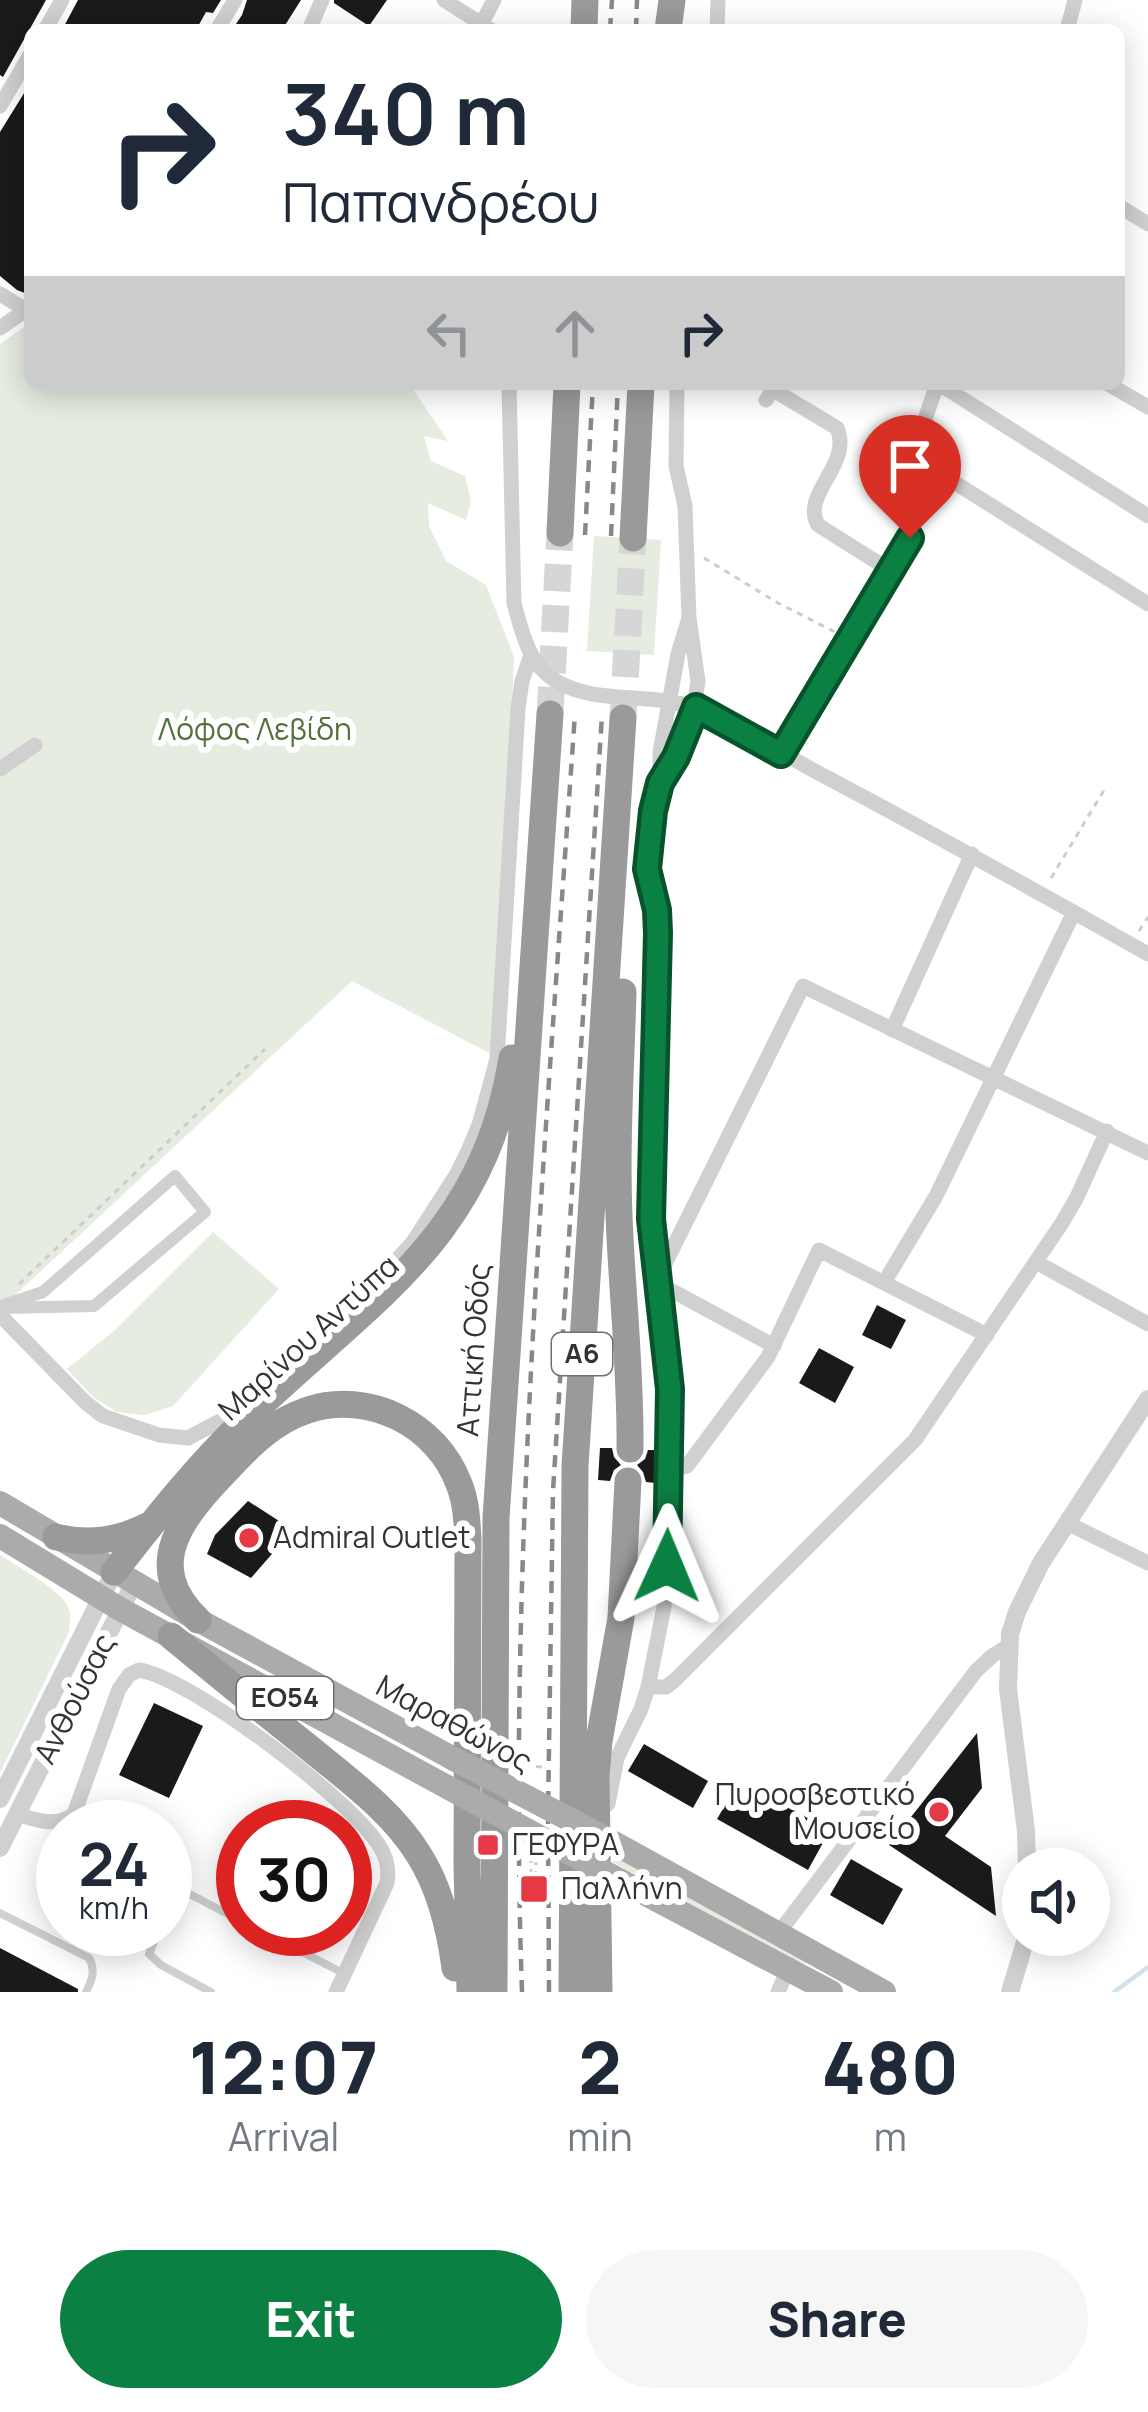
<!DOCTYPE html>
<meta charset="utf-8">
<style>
body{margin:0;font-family:Manrope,sans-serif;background:#f6f6f7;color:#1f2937;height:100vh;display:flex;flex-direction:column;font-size:45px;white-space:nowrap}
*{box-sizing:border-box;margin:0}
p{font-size:39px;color:#747a83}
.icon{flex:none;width:66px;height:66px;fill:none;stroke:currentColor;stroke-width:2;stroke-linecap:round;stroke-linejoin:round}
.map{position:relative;height:1992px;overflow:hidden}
.side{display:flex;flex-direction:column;background:#fff;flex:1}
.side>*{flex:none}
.hud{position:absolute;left:24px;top:24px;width:1101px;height:366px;border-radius:18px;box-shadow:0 6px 30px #0003;background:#fff;color:#1f2937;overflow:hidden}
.controls{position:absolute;left:1002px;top:1848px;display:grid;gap:24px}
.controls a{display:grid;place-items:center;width:108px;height:108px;border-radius:50%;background:#fff;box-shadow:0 6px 30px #0003;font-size:60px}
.speed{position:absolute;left:36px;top:1800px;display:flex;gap:24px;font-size:60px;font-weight:700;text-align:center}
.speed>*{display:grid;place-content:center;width:156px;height:156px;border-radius:50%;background:#fff;box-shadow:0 6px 30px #0003;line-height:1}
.speed small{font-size:30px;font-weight:400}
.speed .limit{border:18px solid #d22;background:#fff;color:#111}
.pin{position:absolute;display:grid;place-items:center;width:102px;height:102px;color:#fff;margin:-123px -51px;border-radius:50% 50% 50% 0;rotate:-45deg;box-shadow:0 0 12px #0007}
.pin .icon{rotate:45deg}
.me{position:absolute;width:132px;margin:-66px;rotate:1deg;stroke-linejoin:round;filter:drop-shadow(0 0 9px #0008)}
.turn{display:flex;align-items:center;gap:42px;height:252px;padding:0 60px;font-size:54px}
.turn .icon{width:156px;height:156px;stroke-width:2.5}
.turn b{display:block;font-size:84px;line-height:102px}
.lanes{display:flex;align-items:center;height:114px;padding:0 60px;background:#0003;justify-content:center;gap:60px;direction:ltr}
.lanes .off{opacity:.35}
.eta{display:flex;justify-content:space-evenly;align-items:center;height:204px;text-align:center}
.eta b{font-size:72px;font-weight:800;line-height:84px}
.cta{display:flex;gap:24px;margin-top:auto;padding:24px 60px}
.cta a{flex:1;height:138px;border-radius:72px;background:#0b8043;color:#fff;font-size:48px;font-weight:800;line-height:138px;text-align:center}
.cta a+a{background:#f6f6f7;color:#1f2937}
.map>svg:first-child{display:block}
.green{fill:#e6ecdf}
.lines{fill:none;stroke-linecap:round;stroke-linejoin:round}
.stream{stroke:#cfe2ee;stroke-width:4.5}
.building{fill:#1a1a1a}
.motorway-tunnel{stroke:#d6d6d6;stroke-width:27;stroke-dasharray:27 14;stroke-linecap:butt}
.path{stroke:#cdcdcd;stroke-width:3;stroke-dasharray:6 6;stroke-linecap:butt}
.service{stroke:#d0d0d0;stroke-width:8}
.pedestrian{stroke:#d0d0d0;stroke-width:12}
.minor{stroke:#d0d0d0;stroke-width:15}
.tertiary{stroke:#d0d0d0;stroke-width:18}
.primary{stroke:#ababab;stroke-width:24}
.motorway{stroke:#9a9a9a;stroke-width:27}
.rail{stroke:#888;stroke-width:4.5;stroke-dasharray:12 9;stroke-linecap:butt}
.primary-bridge{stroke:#ababab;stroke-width:24}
.route-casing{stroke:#07532c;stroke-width:30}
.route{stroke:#0b8043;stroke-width:21}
.poi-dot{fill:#e63946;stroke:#fff;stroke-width:4.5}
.labels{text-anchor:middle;stroke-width:12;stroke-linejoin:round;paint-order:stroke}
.shield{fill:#fff;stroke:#707070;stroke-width:3}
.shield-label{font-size:27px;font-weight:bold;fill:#333}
.park-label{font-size:30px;fill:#56703f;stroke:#fff}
.street-label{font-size:30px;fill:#333;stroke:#fff}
.poi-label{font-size:30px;fill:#333;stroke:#fff;text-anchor:start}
</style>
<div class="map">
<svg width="1148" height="1992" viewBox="0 0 1148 1992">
<rect width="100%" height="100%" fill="#fff"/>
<!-- green -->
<path class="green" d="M30,323V384H407L412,388L448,441L424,436L431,461L465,476L471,501L466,520L428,503L429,526L446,561L486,585L514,657L505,880L491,1054L352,981L13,1297L0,1300V344Z
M594,536L661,540L654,655L587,651Z
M213,1232L279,1289L173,1406L145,1415L117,1412L93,1397L67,1369L115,1330Z
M0,1555C18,1567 53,1585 66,1603C72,1612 70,1622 69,1632L0,1773Z
M614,1855L807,1962L806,1964L773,1951L613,1862Z"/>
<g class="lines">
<!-- stream -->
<path class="stream" d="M1114,1992L1148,1967"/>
</g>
<!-- building -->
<path class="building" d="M0,0H46L3,77L0,75Z
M78,0H221L213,13L206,12L196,30H62Z
M247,0H301L282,30H232L242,15Z
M334,0H387L369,26L334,3Z
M30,79V295L17,290L0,276V132L26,90L24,89Z
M877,1305L906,1320L891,1349L862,1335Z
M819,1348L854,1367L835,1403L799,1383Z
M600,1448H612L614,1457L621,1465L614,1470L610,1481L598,1480Z
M648,1450H657L656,1483L646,1482L643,1472L637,1465L645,1459Z
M248,1501L293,1530L251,1578L207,1554L215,1535Z
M154,1703L203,1726L169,1798L119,1775Z
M977,1733L982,1788L945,1836L991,1867L996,1916L889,1845Z
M644,1744L708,1781L693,1808L628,1771Z
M748,1784L830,1830L808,1870L717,1819L731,1795L739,1799Z
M851,1859L903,1889L883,1925L830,1895Z
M0,1948L78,1989V1992H0Z"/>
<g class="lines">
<!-- motorway-tunnel -->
<path class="motorway-tunnel" d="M550,714L560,533
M623,718L633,538"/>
<!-- path -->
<path class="path" d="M704,558L778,603L837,633
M1051,878L1106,787
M1139,931L1148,917
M19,1284L265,1049
M524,1766L544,1767
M531,1857V1876L534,1877
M535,1877L536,1862"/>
<!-- service -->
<path class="service" d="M165,1881L243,1922
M0,1913L89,1958C96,1971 92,1980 86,1992
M165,1916L166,1914
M159,1929L149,1954L161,1965L211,1992
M257,1929L343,1973"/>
<!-- pedestrian -->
<path class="pedestrian" d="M0,1306L43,1292L175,1176L205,1212L94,1306L0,1308"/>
<!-- minor -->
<path class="minor" d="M444,0L491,30
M482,23L494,0
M45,30L62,0
M217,30L235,0
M309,30L322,0
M717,30L718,0
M1067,30L1075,0
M0,106L30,55
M1119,206L1148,224
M0,294L26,310
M0,328L30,307
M509,384L514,603C522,632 528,664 556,681C598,706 654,691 699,709C743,727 785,756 828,778C935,835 1042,894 1148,954
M939,384L1148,516
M1108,384L1148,407
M766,400L771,393L777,392L837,428C853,465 800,494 818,525L891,571
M922,462L1148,604
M781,754L910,538L922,462L923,425L937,384
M0,769L35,745
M662,780L676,757L692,720L698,681L689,618L685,506L676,466L677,384
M892,1030L972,854
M1036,1262L1148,1324
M885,1281L936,1196L1074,912
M0,1315L86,1403L103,1416L159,1435L188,1438L224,1419L385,1273L413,1242L456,1175L468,1151L479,1125L497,1059L518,709L522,681L531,655
M774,1346L656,1282L803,986L1148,1153
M669,1471L687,1466L768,1357L819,1250L987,1335
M1067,1523L1148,1563
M648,1687H666L675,1680L915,1440L1062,1223L1077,1197L1107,1131
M608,1804L617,1758L641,1709L648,1687L664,1607L667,1566L670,1389L651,1218L659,933L657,911L647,869L653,811L660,783V752L678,654L689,618
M16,1814C37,1820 55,1828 74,1814L119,1689L129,1675L139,1670C191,1678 353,1801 380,1847C387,1858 389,1870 387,1883L336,1992
M778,1934L976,1671L992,1656L1008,1646
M778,1992L788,1969"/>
<!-- tertiary -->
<path class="tertiary" d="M0,1799L114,1572
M0,1848L134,1583
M1027,1869L1026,1831L1008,1689L1010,1634L1017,1612L1041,1563L1148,1399
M1010,1992L1027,1935"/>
<!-- primary -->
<path class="primary" d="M0,1503L198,1620L454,1759
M0,1536L120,1609L449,1788
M605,1838L884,1992
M621,1881L831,1992"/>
<!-- motorway -->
<path class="motorway" d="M584,30L585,0
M668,30L672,0
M560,533L567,384
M633,538L641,384
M623,992C621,1067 616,1142 619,1216C622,1294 631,1371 630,1449
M56,1537C89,1545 117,1541 147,1526
M114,1572C155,1519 197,1466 246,1419C368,1301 483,1240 512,1058
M198,1620C140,1564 184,1515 227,1470C250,1445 274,1421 308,1410C368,1390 437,1424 459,1484C466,1501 467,1520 468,1539L467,1865L470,1992
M171,1636C216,1673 261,1710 307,1746C346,1778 392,1811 419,1855C440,1888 450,1930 455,1968
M494,1992L496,1518L550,714
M572,1992L575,1466L623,718
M599,1992L596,1776L599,1741L621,1618L628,1481"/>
<!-- rail -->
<path class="rail" d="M610,30L612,0
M636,30L637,0
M585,535L593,384
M611,536L618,384
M522,1992C507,1565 546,1139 575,713
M549,1992L548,1812L553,1491L602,715"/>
<!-- primary-bridge -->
<path class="primary-bridge" d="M454,1759L605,1838
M449,1788L621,1881"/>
</g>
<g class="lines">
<defs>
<path id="route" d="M667,1566L670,1389L651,1219L658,933L657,910L647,869L653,811L660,783L676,757L696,707L781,754L910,538"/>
</defs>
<!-- route casing -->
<use href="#route" class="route-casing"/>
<!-- route -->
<use href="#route" class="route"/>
</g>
<!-- markers -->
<g class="poi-dot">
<circle cx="249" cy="1538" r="12"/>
<circle cx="939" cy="1812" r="12"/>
<rect x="476" y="1833" width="24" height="24" rx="6"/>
<rect x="519" y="1874" width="30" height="30" rx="6"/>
</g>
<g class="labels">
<!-- shield labels -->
<g class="shield">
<rect x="552" y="1333" width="60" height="42" rx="9"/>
<rect x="237" y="1677" width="96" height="42" rx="9"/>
</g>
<g class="shield-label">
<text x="582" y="1363">Α6</text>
<text x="285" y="1707">ΕΟ54</text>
</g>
<!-- park labels -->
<g class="park-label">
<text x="255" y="740">Λόφος Λεβίδη</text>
</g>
<!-- street labels -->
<g class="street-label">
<text transform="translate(309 1338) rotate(-42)" y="10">Μαρίνου Αντύπα</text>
<text transform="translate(474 1350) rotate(-86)" y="10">Αττική Οδός</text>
<text transform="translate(75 1699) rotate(-63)" y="10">Ανθούσας</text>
<text transform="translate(454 1724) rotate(28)" y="10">Μαραθώνος</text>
</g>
<!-- poi labels -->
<g class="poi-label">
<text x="273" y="1548">Admiral Outlet</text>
<text x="915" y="1805" text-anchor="end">Πυροσβεστικό<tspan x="915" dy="34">Μουσείο</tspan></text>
<text x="512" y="1855">ΓΕΦΥΡΑ</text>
<text x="561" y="1899">Παλλήνη</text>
</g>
</g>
</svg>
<div class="controls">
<a><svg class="icon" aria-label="sound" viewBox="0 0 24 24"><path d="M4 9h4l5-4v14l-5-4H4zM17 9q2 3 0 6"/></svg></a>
</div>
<div class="speed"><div>24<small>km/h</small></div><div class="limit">30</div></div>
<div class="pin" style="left:910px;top:538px;background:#d93025"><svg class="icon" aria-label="arrive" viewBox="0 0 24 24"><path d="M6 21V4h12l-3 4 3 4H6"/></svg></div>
<svg class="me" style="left:667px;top:1566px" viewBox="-20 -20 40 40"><path d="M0-17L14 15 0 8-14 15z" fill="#0b8043" stroke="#fff" stroke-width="4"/></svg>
<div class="hud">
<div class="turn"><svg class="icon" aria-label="right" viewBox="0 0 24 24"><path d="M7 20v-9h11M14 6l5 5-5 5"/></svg><div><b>340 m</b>Παπανδρέου</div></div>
<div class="lanes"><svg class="icon off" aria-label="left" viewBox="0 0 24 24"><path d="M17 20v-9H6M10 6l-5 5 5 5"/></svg><svg class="icon off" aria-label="ahead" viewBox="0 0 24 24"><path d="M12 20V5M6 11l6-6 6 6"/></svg><svg class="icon" aria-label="right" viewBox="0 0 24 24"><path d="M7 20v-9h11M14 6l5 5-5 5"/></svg></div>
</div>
</div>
<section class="side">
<div class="eta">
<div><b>12:07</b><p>Arrival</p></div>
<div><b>2</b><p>min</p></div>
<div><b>480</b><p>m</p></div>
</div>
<div class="cta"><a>Exit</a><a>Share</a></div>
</section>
